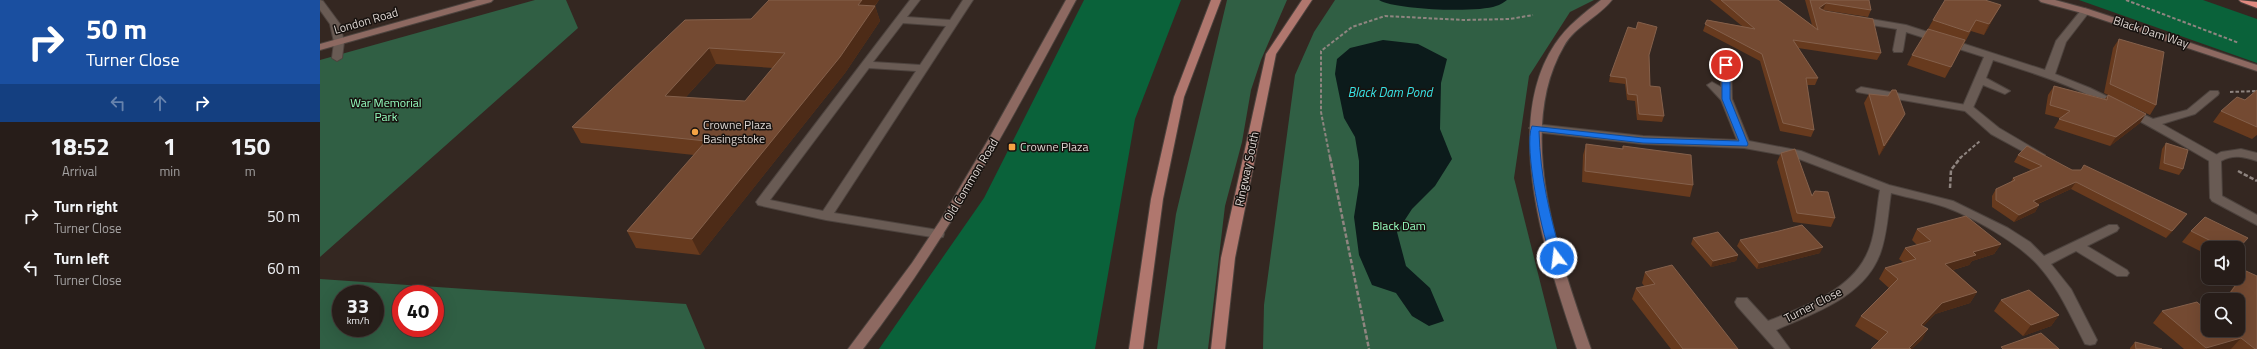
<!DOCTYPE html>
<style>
body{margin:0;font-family:"Titillium Web",sans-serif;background:#332a26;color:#f1f3f6;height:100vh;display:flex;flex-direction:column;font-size:15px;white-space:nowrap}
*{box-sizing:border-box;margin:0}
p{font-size:13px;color:#a4a2a2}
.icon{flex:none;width:22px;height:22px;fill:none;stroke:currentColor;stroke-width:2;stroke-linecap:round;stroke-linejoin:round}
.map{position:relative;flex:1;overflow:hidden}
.details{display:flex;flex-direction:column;background:#271d19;width:320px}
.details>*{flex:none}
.banner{background:#1a4fa0;color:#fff;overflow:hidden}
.buttons{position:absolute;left:1881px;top:241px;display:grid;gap:8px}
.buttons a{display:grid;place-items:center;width:44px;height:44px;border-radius:8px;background:#271d19;box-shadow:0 4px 16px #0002,0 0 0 1px #433b38;font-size:20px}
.speed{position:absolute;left:12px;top:285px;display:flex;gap:8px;font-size:20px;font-weight:700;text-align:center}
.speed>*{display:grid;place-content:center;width:52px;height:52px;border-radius:50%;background:#271d19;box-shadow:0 4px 16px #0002,0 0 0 1px #433b38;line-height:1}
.speed small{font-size:10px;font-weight:400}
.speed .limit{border:6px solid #d22;background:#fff;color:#111}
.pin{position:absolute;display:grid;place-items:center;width:34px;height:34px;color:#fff;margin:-17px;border:2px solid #fff;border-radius:50%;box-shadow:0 1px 4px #0007}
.me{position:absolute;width:44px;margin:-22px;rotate:345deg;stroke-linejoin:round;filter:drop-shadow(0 0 3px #0008)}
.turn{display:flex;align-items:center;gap:14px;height:84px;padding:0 20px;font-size:18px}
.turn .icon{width:52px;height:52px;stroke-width:2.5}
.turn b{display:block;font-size:28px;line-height:34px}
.lanes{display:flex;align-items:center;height:38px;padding:0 20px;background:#0003;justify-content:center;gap:20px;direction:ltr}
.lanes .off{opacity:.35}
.eta{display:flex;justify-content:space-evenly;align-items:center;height:68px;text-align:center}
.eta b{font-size:24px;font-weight:700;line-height:28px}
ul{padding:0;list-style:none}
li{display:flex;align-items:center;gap:12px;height:52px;padding:0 20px}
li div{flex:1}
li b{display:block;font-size:15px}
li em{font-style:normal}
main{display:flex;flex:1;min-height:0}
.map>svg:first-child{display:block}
.green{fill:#305f44;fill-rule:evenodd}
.forest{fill:#0a623a}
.water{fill:#0c1b1b}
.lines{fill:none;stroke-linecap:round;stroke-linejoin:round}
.lane-casing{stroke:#4d433e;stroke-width:2}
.street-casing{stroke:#4d433e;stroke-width:2}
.secondary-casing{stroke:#4d433e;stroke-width:2}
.primary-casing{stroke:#4d433e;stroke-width:2}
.highway-casing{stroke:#4d433e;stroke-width:2}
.path-far1{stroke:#8f8580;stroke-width:2;stroke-dasharray:3.5 2;stroke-linecap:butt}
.path{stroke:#8f8580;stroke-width:2.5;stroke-dasharray:4.5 2;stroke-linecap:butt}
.lane{fill:#695b54;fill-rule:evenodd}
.street{fill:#695b54;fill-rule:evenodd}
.secondary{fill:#8d6961;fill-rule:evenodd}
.primary{fill:#b0776e;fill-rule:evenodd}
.highway{fill:#e08a80;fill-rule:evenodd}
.wall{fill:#673a1e;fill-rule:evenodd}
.shaded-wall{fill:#4d2b17}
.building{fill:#744a32;stroke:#84604b;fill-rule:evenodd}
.route{fill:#1a73e8;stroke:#114b97}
.poi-dot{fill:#f4a344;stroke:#17120f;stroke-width:1.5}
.labels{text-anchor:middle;stroke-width:3;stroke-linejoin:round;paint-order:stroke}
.street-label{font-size:12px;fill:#ddd5d1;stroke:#17120f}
.park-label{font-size:12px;fill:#96ffc0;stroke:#17120f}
.poi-label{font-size:12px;fill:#ddd5d1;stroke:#17120f;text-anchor:start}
.water-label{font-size:13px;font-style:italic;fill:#38e2e5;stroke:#17120f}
</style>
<main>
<section class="details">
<div class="banner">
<div class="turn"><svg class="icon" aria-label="right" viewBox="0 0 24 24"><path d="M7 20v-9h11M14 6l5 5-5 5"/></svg><div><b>50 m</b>Turner Close</div></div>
<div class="lanes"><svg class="icon off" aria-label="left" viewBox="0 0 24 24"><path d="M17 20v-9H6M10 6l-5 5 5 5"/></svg><svg class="icon off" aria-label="ahead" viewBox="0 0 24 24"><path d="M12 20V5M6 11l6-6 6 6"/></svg><svg class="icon" aria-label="right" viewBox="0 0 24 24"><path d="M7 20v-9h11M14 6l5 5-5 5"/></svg></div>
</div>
<div class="eta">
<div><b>18:52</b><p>Arrival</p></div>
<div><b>1</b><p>min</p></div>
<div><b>150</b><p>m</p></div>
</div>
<ul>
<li><svg class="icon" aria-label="right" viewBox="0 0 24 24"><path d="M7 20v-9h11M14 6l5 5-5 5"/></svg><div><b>Turn right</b><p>Turner Close</p></div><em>50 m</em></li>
<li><svg class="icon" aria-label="left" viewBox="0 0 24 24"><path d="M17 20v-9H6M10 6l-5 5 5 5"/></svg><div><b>Turn left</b><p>Turner Close</p></div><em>60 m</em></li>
</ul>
</section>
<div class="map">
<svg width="1937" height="349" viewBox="0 0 1937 349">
<rect width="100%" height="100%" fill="#342721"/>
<!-- green -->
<path class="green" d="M215,0H246L258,28L0,257V60Z
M907,0H967L941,60L931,90L922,142L905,206L888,349H837L856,214Z
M1015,0H1274L1250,12L1209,76L1194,178L1237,349H943L944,305L975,75L994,32Z
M0,279L366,304L385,349H0ZM21,294H55V328H21ZM81,294H115V328H81Z"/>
<!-- forest -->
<path class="forest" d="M764,0H861L815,119L775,349H559L664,198Z
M1759,0H1883L1937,19V63Z"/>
<!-- water -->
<path class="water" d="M1059,0H1187C1184,2 1180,5 1176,6C1157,13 1075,10 1059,0Z
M1063,40L1098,44L1127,59L1121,83L1120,129L1132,159L1115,186L1092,209L1077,232L1086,266L1110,288L1124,321L1109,326L1092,316L1076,293L1052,285L1039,255L1034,217L1039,185V161L1035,137L1024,118L1015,74L1017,59L1030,48Z"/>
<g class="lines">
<defs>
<path id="lane" d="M590,0H600L587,17L630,20L643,0H653L514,213L618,230L623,231L624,234L623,237L618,238L506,220L438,205L436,202L438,199ZM583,23L626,26L600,65L553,62ZM549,68L596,71L503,211L450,200Z
M19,39L24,42L22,58L17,61L12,58L14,42Z
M1541,87L1652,106L1679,128L1725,155L1719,159L1715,158L1671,134L1645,111L1537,92L1536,90Z
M1921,149L1937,153V161C1924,157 1914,154 1901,161L1902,196L1937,215V225L1892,201L1890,198L1889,159L1901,152Z"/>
<path id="street" d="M0,0L3,1L20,24L24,42L23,44H15L14,42L10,24L0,10Z
M1765,8L1770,11L1746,42L1735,74L1770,88L1833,119L1867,110L1890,91H1898L1899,93L1898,95L1875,114L1842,124L1899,156L1901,159L1899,162H1891C1849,137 1807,113 1762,92C1734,79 1703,70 1673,60L1666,78L1690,91L1685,94L1663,85L1652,110H1644L1642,108L1664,57L1586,32L1583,50L1582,52H1574L1573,50L1577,29L1539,23L1534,20L1539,17L1586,25L1725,70L1736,41L1762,9Z
M1406,62L1411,65L1412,99L1429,141L1481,151L1569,185L1633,201L1688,228L1710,242L1724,256L1789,225H1797L1799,228L1797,231L1767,246L1807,270L1809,273L1807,276H1797L1756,251L1731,264L1751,289L1777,340L1775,344L1770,345L1765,344C1751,317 1739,288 1718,265C1698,243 1653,217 1625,207C1608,201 1589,198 1571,193C1568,213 1567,235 1560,254C1544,297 1494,313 1456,330L1470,349H1455L1417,306L1415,302L1417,298H1427L1448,321C1483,307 1528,292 1546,256C1556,237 1556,211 1560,190L1474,157L1424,148L1323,144L1215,132L1209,128L1215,124L1323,136L1417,140L1401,100L1387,85L1392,82L1401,87V65Z"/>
<path id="secondary" d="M157,0H173L171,2L0,50V44Z
M746,0H756C691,121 627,240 543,349H528L592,263L620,221L671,135Z
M1281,0H1292C1279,17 1255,26 1244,46C1193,133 1241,261 1271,349H1257C1228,263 1180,126 1235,44C1247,26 1264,13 1281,0Z
M1719,0H1735L1768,9L1937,65V71L1762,13L1721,2Z"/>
<path id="primary" d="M891,0H901L864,97L843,199L823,349H809L831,199L854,97Z
M982,0H992L956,54L915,258L905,349H891L901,258L946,54Z"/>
<path id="highway" d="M1919,0L1937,2V8L1921,2Z"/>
</defs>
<!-- lane casing -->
<use href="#lane" class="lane-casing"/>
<!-- street casing -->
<use href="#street" class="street-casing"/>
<!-- secondary casing -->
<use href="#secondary" class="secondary-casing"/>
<!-- primary casing -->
<use href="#primary" class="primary-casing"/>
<!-- highway casing -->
<use href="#highway" class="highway-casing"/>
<!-- path-far1 -->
<path class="path-far1" d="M1806,0L1919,43
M1910,92L1937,91
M1010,158L1001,112V51L1032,27L1065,16L1144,20L1190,19L1213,15
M1640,158L1660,141"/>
<!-- path -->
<path class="path" d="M1010,157L1049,349
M1918,171L1937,181
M1630,188L1631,170L1641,157"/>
<!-- lane -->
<use href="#lane" class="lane"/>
<!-- street -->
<use href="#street" class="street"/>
<!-- secondary -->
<use href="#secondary" class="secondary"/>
<!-- primary -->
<use href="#primary" class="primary"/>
<!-- highway -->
<use href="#highway" class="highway"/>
</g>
<!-- wall -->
<path class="wall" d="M559,0L555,6L560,21L525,73L380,255L316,248L307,231L374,155L261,143L252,127L431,19ZM396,64L453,68L425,101L365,98Z
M1390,0H1458L1492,25L1485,0H1549L1551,10L1548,17L1503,10L1561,53L1557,60L1478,48L1498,78L1495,85H1487L1494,130L1491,137L1460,131L1440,61L1383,31L1387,20L1422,26Z
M1681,5L1664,35L1651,31L1625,78L1587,65L1592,55L1608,29L1613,20Z
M1799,39L1836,105L1830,115L1798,100L1820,123L1790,146L1734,128L1740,118L1725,114L1728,95L1734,86L1785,99L1788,95L1784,93L1793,48Z
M1329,55L1330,86L1344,116L1342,122L1317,120L1315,101L1307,100L1305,84L1289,82L1290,76Z
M1937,90V135L1932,139L1893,122L1901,111L1925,100Z
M1549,94L1580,123L1559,156L1544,103Z
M1846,143L1863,169L1859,175L1839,169L1842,149Z
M1266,144L1302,149L1303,146L1373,185L1370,197L1262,182L1263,155Z
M1461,153L1492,196L1515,218L1511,227L1473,222L1457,162Z
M1698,155L1752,170L1862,221L1846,238L1751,189L1718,204L1719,205L1715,212L1694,222L1672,207V196L1676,189L1691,182L1693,178L1711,170L1694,162Z
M1597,229L1681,244L1674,254L1652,261L1649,265L1633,270L1657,292L1650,303L1615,314L1603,326L1602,340L1559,341L1535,326L1541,316L1569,288L1559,279L1565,268L1583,262L1579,259L1585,248L1597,245L1592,240Z
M1871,231L1918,248H1888V255L1862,242Z
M1373,238L1418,255L1416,261L1391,267L1371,244Z
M1420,240L1500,253L1437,269L1417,246Z
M1926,271L1937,349H1864L1833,323L1842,311L1885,309L1918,300H1904L1917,282Z
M1325,272L1418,349H1351L1312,299L1316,288L1324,286L1322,283Z
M1681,300L1739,315L1731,326L1703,336L1674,311Z
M1815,342L1842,349H1810V348Z"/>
<!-- shaded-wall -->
<path class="shaded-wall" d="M542,0H559L543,20L538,5Z
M1506,3L1503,10L1497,15L1499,8Z
M1681,5L1675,15L1664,35L1669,24Z
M555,6L560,21L525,73L380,255L372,239Z
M389,48L396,64L352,112L345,96Z
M1585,114L1580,123L1559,156L1564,146Z
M1826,114L1820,123L1790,146L1796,137Z
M1756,182L1751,189L1708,208L1713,201Z
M1719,205L1715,212L1694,222L1699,215Z
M1867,214L1862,221L1846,238L1852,231Z
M1681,244L1674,254L1652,261L1649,265L1619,274L1625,264L1653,252Z
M1503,247L1500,253L1437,269L1439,263Z
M1418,255L1416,261L1391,267L1393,261Z
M1657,292L1650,303L1615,314L1595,335L1601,325L1622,303Z
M1739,315L1731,326L1703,336L1711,325Z
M1608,329L1602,340L1592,349H1589Z
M1921,338L1911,349H1885L1886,348Z"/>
<!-- building -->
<path class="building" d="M449,0H542L538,5L555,6L520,57L372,239L307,231L386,141L252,127L365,20L431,19ZM389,48L465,53L425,101L345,96Z
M1401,0H1458L1498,30L1490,0H1549L1551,10L1506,3L1499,8L1505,11L1553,19L1561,53L1473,40L1498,78H1486L1494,130L1463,123L1442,54L1385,24L1387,20L1435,29Z
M1625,0H1665L1681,5L1669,24L1656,20L1649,32L1613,20Z
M1318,22L1337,27L1329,55L1330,86L1340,87L1344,116L1319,114L1317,95L1308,94L1306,78L1290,76L1308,27L1316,29Z
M1608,29L1645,40L1631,67L1592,55Z
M1799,39L1844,52L1836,105L1790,84Z
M1734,86L1787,100L1788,95L1826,114L1796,137L1739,119L1750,111L1730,105Z
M1572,90H1576L1585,114L1564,146L1549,94L1568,96Z
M1937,90V127L1901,111L1917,97L1925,100Z
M1846,143L1868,150L1863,169L1844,163Z
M1266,144L1303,149V146L1371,155L1373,185L1265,171Z
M1707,146L1752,170H1761L1764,165L1867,214L1852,231L1756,182L1713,201L1719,205L1699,215L1676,200V189L1695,180L1693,178L1722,166L1698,155Z
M1475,149L1492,196L1495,191L1508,192L1515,218L1477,213L1461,153Z
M1646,216L1681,244L1653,252L1656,255L1625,264L1657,292L1622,303L1601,325L1608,329L1589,348L1591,349H1551L1568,332L1541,316L1578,279L1565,268L1596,259L1585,248L1611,241L1597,229Z
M1885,217L1928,238L1918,249V248H1905L1871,231Z
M1482,225L1503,247L1439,263L1420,240L1459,231Z
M1398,232L1418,255L1393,261L1373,238Z
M1352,265L1418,349H1363L1316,288L1335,284L1325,272Z
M1926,271L1937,276V349H1935L1921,338L1886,348L1842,311L1877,302L1885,309L1888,308V330H1918V300H1905Z
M1709,290L1739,315L1711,325L1681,300Z
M1721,333L1739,349H1683L1681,347Z
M1815,342L1842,349H1816Z"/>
<!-- route -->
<path class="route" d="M1406,63L1410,65V99L1428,144L1427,146L1323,143L1219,131C1220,176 1230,216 1242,258L1240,261H1233C1223,242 1203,145 1212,126L1323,138L1419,141L1402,99V65Z"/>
<!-- markers -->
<g class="poi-dot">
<circle cx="375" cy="132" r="4"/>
<rect x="688" y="143" width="8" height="8" rx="2"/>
</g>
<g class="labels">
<!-- street labels -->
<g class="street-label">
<text transform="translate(46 21) rotate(-16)" y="4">London Road</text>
<text transform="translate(1831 32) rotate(18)" y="4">Black Dam Way</text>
<text transform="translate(927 169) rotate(-78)" y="4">Ringway South</text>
<text transform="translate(651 180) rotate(-59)" y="4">Old Common Road</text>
<text transform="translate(1493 305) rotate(-27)" y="4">Turner Close</text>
</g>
<!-- park labels -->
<g class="park-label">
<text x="66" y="107">War Memorial<tspan x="66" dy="14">Park</tspan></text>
<text x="1079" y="230">Black Dam</text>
</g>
<!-- poi labels -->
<g class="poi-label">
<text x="383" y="129">Crowne Plaza<tspan x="383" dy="14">Basingstoke</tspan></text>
<text x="700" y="151">Crowne Plaza</text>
</g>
<!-- water labels -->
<g class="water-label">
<text x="1070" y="97">Black Dam Pond</text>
</g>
</g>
</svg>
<div class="buttons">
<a><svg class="icon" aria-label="sound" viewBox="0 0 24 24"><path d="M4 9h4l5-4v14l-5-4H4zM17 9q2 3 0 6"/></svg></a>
<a><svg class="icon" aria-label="search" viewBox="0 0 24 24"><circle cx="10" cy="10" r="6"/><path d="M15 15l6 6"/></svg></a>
</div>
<div class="speed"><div>33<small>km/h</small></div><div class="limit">40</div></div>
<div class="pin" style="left:1406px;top:65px;background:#d93025"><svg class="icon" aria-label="arrive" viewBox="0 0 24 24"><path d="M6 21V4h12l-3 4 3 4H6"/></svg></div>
<svg class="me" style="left:1237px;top:258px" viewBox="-20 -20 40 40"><circle r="17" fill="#1a73e8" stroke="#fff" stroke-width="3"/><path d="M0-11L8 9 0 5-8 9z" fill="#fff"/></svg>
</div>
</main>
